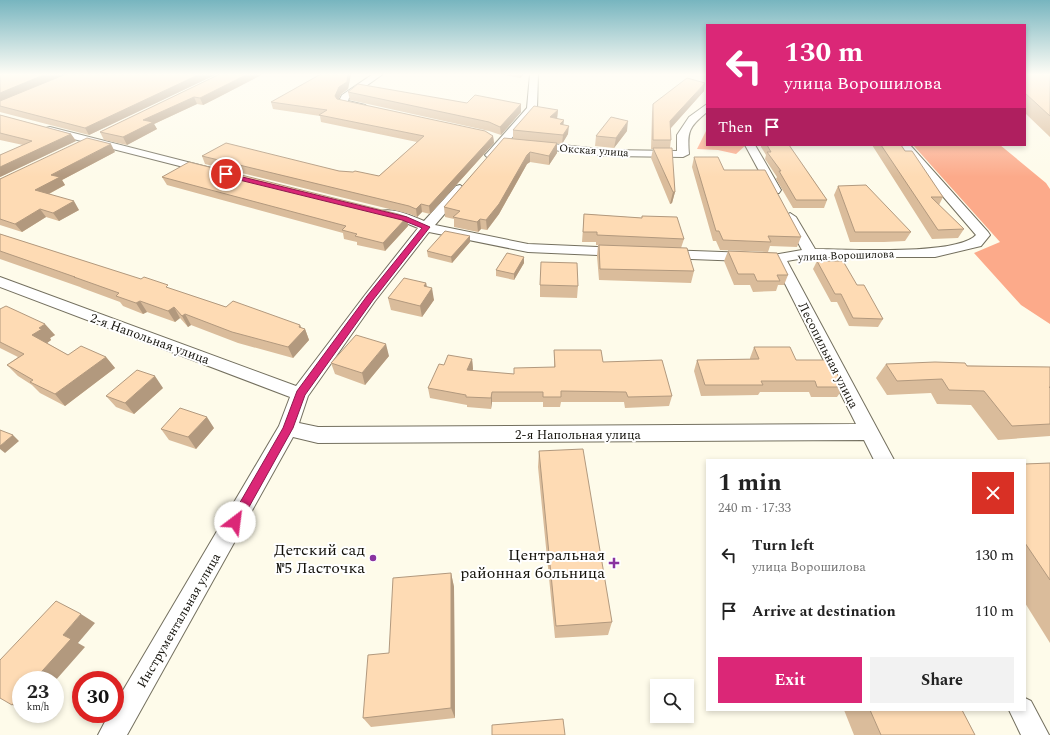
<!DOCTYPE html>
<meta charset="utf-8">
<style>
body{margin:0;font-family:Spectral,serif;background:#f2f2f2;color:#222;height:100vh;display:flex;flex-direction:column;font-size:15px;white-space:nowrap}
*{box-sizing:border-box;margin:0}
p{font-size:13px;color:#767676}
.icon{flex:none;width:22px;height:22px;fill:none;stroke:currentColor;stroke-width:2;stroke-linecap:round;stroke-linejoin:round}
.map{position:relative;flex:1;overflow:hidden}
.details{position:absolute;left:706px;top:459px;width:320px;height:252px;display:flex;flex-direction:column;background:#fff;border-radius:0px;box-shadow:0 2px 6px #0003}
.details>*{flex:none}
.guide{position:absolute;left:706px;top:24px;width:320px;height:122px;border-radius:0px;box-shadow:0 2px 6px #0003;background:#db2777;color:#fff;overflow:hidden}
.fabs{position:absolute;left:650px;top:679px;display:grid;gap:8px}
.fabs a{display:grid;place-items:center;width:44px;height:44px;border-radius:0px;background:#fff;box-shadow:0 2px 6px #0003;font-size:20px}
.speed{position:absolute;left:12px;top:671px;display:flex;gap:8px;font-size:20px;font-weight:700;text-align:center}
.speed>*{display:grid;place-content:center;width:52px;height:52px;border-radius:50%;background:#fff;box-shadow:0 2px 6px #0003;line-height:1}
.speed small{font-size:10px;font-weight:400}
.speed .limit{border:6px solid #d22;background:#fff;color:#111}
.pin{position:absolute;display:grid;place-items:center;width:34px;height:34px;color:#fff;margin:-17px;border:2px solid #fff;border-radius:50%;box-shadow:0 1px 4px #0007}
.me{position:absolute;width:44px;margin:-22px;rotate:30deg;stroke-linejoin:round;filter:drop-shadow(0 0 3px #0008)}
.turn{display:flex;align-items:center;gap:14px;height:84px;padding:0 12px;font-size:18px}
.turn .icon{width:52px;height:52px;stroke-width:2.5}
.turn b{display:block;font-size:28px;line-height:34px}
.then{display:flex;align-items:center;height:38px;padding:0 12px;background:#0003;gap:8px;font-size:15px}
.round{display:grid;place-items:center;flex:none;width:42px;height:42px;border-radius:0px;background:#f2f2f2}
.head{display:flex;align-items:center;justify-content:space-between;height:68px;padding:0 12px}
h1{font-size:24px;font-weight:700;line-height:30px}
.cta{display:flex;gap:8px;margin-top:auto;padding:8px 12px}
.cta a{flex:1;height:46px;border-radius:0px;background:#db2777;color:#fff;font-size:16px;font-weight:700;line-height:46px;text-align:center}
.cta a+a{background:#f2f2f2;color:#222}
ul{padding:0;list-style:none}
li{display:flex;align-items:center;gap:12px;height:56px;padding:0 12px}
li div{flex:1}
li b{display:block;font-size:15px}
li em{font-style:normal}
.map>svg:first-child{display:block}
.forest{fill:#fcaa8a}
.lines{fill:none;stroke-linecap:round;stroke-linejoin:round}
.street-casing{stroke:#74705f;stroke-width:2}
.street{fill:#fff;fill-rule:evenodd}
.wall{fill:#dabc9b}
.shaded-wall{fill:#b2997e}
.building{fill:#fedbb4;stroke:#b2997e}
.route{fill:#db2777;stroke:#8e194d}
.poi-dot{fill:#8a33a0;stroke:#fff;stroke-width:1.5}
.labels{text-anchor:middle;stroke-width:4;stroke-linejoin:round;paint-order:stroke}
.far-street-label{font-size:11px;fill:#13110a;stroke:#fff}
.street-label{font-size:13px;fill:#13110a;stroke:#fff}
.near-poi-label{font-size:16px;fill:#13110a;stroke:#fff;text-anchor:end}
</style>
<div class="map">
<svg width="1050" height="735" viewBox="0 0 1050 735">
<rect width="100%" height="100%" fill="#fefbea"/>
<!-- forest -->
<path class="forest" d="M707,129V145H746L736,154L718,150L697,149Z
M913,145H1000L1046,183L1050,189V324L1021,305L974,253L1000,242Z"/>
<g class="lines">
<defs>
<path id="street" d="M373,74H383L349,98L348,101L365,105L367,107L365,109L340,105L338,103L342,95Z
M530,74H538L537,109L495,157H487L485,155L487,153L527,108Z
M707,104V112C689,127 687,131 689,154L683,157L609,156L534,148L529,145L534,142L609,150L677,151V135L689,117Z
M50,127L211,168L213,170L207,173L46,132L45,130L46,128Z
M745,145H755L781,190L779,193H771Z
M899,145H910L988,232L990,235L981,246L935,257H810L787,261L894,460H874L864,440L318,443L293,437L127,735H98L109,714H115V704L279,426L290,397L0,287V277L296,386L365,295L418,228L401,221L381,217L380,214L381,211C395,208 412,216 424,221L456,186L460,185L466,189L435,225L528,244L621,248L626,249L628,252L626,255L621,256L528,252L429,232L375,301L308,396L299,423L318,427L856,424L774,262L665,258L660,257L658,254L660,251L665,250L779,254L802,250L784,217L790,213L796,217L815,249C846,249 957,256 976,235Z
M1025,698L1031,701L1049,735H1021L1009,710H1025Z"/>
</defs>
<!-- street casing -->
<use href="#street" class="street-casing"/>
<!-- street -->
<use href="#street" class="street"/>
</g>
<!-- wall -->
<path class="wall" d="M0,74H217L89,135L0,112Z
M220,74H263L215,99L203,105L197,104L154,124L157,129L127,145L104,140L100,132Z
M321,74H351L348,89L341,94L338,99L493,136L494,143L430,214L422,212L417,217L410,214L205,164L202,156L339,171L379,176L417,142L321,122L320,116L273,109L271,102Z
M498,74H524L520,78Z
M1025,74H1050V137L1025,113Z
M704,91L671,128V140L670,148L675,192L672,203L670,204L651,158L653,149H651L652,113L653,104Z
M348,92L467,103L521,104V112L501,135L489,131L350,100Z
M558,110L557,118L563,125L568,134L562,144L513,139V130Z
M0,115L71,134L76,141L0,177V155L23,145L0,140Z
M627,131L614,148L595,146L596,136Z
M504,138L557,143V153L549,165L530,162L527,164L499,214L487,230L481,229L478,232L454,227V219L445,217L444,207Z
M761,145H789L827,200L824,208H793L776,179L777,177L765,159L766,155L761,147Z
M872,145H901L905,151L943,197L939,205L964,229L958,238L932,239Z
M115,152L62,180L65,185L49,194L79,210L59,221L46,217L22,232L0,225V179Z
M694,157L724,170L801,237L797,247L770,246L768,252L720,250L716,241H713L692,167Z
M162,177L407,217L408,226L385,251L357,245V242L344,239L343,233L167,185Z
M838,186L911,232L905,241L884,242H850L834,195Z
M584,214L642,218V216L684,239L681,248L694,271L691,283L599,280L597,256L598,245H596V242H582Z
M0,234L226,307L305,329L309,340L293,358L238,343L191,325L188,327L180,318L175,322L147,312L143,314L123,306L120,302L82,288L80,287L0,259Z
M470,236V242L452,263L428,257L427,251Z
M728,251L788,275L784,285H778L776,291L753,292L750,285H734L724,261Z
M524,257V263L514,280L496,276V270Z
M817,261L857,285L883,319L878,327L849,326L837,302H831L813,269Z
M426,283L427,287L434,300L422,317L391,310L388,298Z
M540,285L578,286L577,298L540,297Z
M0,309L55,335L50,338L51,340L47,343L68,355L106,357L115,368L65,406L40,393L32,385L18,376L7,365L18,357L0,348Z
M754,347L796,360L844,387L837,397H811L809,392H760L758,395L701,396L694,371L697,360L750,359V358Z
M554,350L603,362L672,396L669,406L625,408L624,402H561L560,407H543V402H492L491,409L467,407V405L430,398L428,388L444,365L472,359L473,369L472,371L514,374L554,367Z
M389,356L365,385L335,374L331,363Z
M886,364L1050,367V436L998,440L971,405L937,404L931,393L887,395L876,378Z
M163,388L134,414L116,407L106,396Z
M214,428L196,449L169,440L161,429Z
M539,451L612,622L608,635L555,638L538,467Z
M1050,463V643L1025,603V464Z
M451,573L454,587L455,718L371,727L363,718L389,653Z
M844,710H962L975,735H854Z"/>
<!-- shaded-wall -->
<path class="shaded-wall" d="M46,74H66L0,102V93Z
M200,74H217L89,135L85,128Z
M248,74H263L215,99L203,105L200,98Z
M348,74H351L348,89L341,94L337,103L335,96L339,87Z
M520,74H524L520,78Z
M705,83L704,91L669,130L670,121Z
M194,97L197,104L154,124L157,129L127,145L123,137L143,120Z
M521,104V112L501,135L500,127Z
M558,110L557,119L550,117Z
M564,120L563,128L560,124Z
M628,121L627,131L614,148L616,138Z
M569,126L568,134L562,144L563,135Z
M71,134L76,141L0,177V167Z
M493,136L494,143L430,214L429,206Z
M557,143V153L549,165V156Z
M111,144L115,152L62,180L65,185L41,198L35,190L51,175Z
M530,152V162L527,164L499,214L487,230L486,220L527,155Z
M673,192H675L672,203L670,204Z
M74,201L79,210L59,221L53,213Z
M421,204L422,212L417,217L416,209Z
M40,209L46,217L22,232L15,224Z
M407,217L408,226L385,251L383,243Z
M480,219L481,229L478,232L477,222Z
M470,236V242L452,263L451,257Z
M524,257V263L514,280V274Z
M426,283L428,294L432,288L434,300L422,317L420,306L424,286Z
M140,301L147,312L143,314L136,303Z
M174,307L180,318L175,322L168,311Z
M185,314L191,325L188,327L182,316Z
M45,324L55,335L50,338L51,340L42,347L32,335L39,328Z
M300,325L303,331L305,329L309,340L293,358L288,347L299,327Z
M386,344L389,356L365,385L362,373Z
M106,357L115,368L65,406L55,394Z
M472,359L473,369L468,381L467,370Z
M155,376L163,388L134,414L125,403Z
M492,392V402L491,409V398Z
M207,417L214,428L196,449L188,437Z
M13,435L19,441L5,453L0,449V446Z
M451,573L454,587L455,718L451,708Z
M81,614L95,623L78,643L85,647L55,681V680H34L63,635Z
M21,695V708L12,705Z"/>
<!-- building -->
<path class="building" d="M0,74H46L0,93Z
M66,74H200L85,128L0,106V101Z
M220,74H248L200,98L194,97L143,120L153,122L123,137L100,132Z
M321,74H348L347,82L339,87L335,96L337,99L485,131L493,136L429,206L421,204L416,209L409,206L202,156L226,143L339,171L353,172L355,171L379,176L424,136L319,115L327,110L271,102Z
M1025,74H1050V116L1025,93Z
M687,78L705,83L670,121L671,140H653V104Z
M358,84L467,103L475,95L521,104L500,127L489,122L348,92Z
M534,106L558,110L550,117L564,120L560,124L569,126L563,135L513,130Z
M0,115L71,134L0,167V155L32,141L0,133Z
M611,117L628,121L616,138L596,136Z
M87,138L111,144L51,175L60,177L35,190L74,201L53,213L40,209L15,224L0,219V179Z
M504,138L557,143L549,156L530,152L527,155L499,204L486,220L480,219L477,222L453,217L460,211L444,207Z
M767,145H789L827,200H796L779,171H781L767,152H771Z
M881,145H901L905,151H912L943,197H931L964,229L938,230Z
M653,148H672L675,192H673Z
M694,157H718L724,170H765L801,237L768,236L771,242L723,240L719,231H716Z
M189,162L398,214L407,217L383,243L355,236L357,234L342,230L346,226L162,177Z
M866,185L911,232H855L838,186Z
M584,214L642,218V216L677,217L684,239L597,235V232H583Z
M445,231L470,236L451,257L427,251Z
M0,234L141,279L144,277L168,285L166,287L226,307L233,301L300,325L299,327L305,329L288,347L232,332L185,314L182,316L174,307L168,311L140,301L136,303L116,296L119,293L74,277H75L0,251Z
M599,245L687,248L694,271L600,269Z
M728,251L777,253L788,275H777L780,281H757L754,274H738Z
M507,253L524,257L514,274L496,270Z
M817,261H843L857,285H864L883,319L853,318L841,294H835Z
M541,262L577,263L578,286L540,285Z
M404,278L426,283L424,286L432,288L420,306L388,298Z
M6,306L45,324L39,328L42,329L32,335L68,355L81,346L106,357L55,394L30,382L33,380L7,365L24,354L0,342V309Z
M356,335L386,344L362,373L331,363Z
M754,347H790L796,360H830L844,387H817L815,381H761L763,385H705L697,360L759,359Z
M554,350H601L603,362L662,360L672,396L628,397L626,392L561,391V397H543V392H492L491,398L466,397V395L428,388L439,364L444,365L448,355L472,359L467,370L514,374V368L555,367Z
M935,362L965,363L967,366L1050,367V387H1049L1050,388V424L1012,426L984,391L949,390L942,379L897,381L886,364Z
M137,370L155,376L125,403L106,396Z
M180,408L207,417L188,437L161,429Z
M0,430L13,435L0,446Z
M583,449L612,622L556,626L539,451Z
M1050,463V580L1025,543V464Z
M451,573V708L363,718L368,655L389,653L393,578Z
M56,601L81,614L63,635L71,639L34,680H21V695L12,705L0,698V660Z
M870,710H962L975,735H881Z
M563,719L565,735H492V725Z"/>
<!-- sky -->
<linearGradient id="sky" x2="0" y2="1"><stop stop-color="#77b5bf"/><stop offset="0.42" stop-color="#fffdf6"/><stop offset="1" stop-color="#fffdf6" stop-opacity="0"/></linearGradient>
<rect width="1050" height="177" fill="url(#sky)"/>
<!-- route -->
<path class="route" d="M226,173L407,217L430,227L373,300L305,395L293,428L239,525L235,527L231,525L229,522L231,518L283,428L297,391L367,296L422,228L402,220L223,176V173Z"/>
<!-- markers -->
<g class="poi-dot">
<circle cx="373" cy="558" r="4"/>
<path d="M612 557h4v4h4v4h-4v4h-4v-4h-4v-4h4z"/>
</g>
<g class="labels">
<!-- far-street labels -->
<g class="far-street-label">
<text transform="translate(594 150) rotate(4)" y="4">Окская улица</text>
<text transform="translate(846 255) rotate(-2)" y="4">улица Ворошилова</text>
</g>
<!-- street labels -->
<g class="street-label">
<text transform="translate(150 338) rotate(20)" y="5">2-я Напольная улица</text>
<text transform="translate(829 355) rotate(63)" y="5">Лесопильная улица</text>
<text x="578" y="439">2-я Напольная улица</text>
<text transform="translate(178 620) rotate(-60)" y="5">Инструментальная улица</text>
</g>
<!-- near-poi labels -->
<g class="near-poi-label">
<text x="365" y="555">Детский сад<tspan x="365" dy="18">№5 Ласточка</tspan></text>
<text x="605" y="560">Центральная<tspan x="605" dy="18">районная больница</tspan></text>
</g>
</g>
</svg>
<div class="fabs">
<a><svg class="icon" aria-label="search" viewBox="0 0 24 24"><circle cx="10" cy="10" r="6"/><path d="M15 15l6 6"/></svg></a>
</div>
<div class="speed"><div>23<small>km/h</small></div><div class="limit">30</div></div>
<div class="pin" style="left:226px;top:174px;background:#d93025"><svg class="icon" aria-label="arrive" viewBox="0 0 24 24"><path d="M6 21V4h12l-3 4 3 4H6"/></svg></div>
<svg class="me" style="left:235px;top:522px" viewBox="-20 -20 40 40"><circle r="19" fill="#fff"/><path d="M0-13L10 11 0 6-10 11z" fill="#db2777"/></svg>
<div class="guide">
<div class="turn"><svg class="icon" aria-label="left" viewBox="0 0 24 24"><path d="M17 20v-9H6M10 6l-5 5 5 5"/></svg><div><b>130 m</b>улица Ворошилова</div></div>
<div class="then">Then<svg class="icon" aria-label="arrive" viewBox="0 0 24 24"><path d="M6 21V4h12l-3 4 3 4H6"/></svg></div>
</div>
<section class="details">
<div class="head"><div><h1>1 min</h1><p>240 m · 17:33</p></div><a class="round" style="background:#d93025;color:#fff"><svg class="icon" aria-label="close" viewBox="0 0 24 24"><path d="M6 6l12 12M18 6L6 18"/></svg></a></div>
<ul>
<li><svg class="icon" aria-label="left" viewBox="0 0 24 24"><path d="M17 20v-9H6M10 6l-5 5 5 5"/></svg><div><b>Turn left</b><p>улица Ворошилова</p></div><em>130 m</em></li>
<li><svg class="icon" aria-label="arrive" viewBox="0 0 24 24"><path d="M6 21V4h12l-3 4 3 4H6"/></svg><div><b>Arrive at destination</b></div><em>110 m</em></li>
</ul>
<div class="cta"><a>Exit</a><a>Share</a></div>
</section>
</div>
